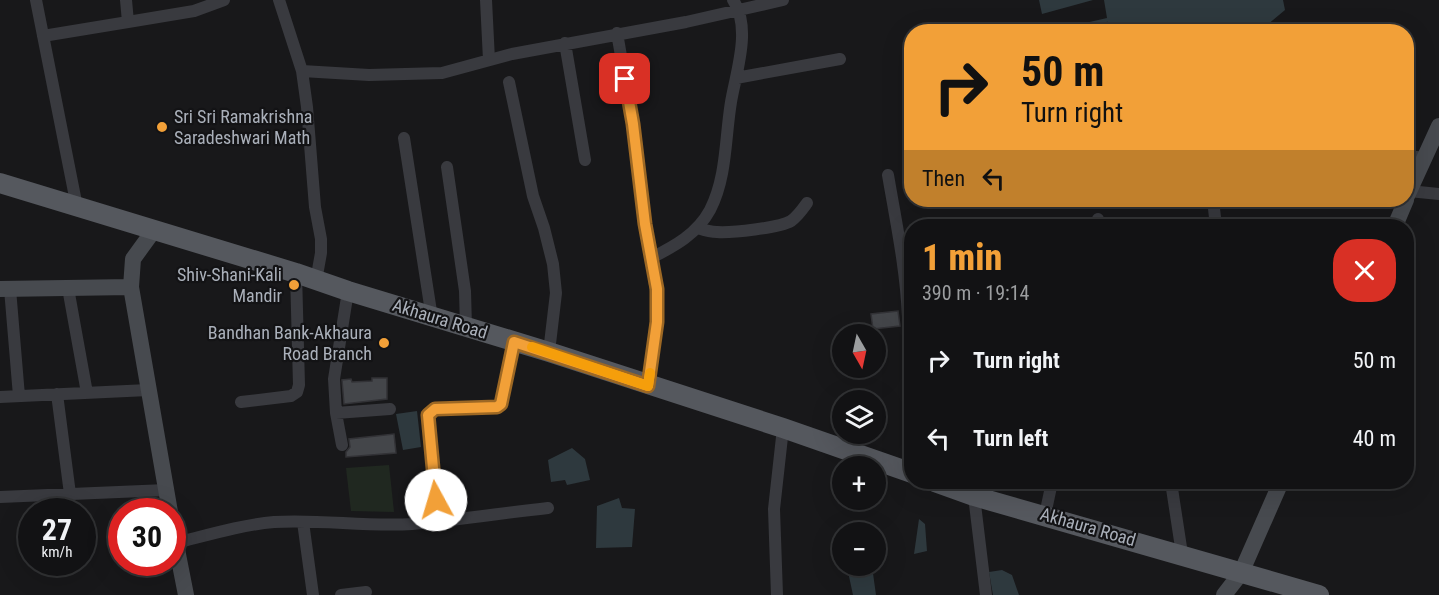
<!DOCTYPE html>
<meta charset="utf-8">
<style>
body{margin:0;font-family:"Roboto Condensed",sans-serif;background:#1f2022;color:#f1f3f6;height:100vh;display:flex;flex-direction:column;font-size:22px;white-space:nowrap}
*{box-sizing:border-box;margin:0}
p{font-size:20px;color:#9c9ea0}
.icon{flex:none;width:33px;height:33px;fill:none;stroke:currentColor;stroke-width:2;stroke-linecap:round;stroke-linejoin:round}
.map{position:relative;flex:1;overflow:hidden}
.panel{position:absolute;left:904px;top:219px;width:510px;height:270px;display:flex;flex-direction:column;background:#121214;border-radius:24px;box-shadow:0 6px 24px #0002,0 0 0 2px #313234}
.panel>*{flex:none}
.hud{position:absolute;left:904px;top:24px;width:510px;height:183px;border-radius:24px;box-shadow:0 6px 24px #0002,0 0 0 2px #313234;background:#f2a038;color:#111;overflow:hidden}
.needle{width:39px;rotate:171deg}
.tools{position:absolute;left:832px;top:324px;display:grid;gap:12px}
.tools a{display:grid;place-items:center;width:54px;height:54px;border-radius:50%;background:#121214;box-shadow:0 6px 24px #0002,0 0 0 2px #313234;font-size:30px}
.speed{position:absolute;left:18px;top:498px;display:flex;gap:12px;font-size:30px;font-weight:700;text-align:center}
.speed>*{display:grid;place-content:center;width:78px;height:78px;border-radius:50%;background:#121214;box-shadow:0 6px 24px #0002,0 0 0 2px #313234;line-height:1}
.speed small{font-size:15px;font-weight:400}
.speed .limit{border:9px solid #d22;background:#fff;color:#111}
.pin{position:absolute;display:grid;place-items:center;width:51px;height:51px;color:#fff;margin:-26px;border-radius:12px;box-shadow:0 3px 9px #0006}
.me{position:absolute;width:66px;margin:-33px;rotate:354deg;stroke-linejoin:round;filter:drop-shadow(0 0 4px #0008)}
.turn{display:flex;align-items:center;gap:21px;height:126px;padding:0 18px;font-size:27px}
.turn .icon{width:78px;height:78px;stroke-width:2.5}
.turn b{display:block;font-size:42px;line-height:51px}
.then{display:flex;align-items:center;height:57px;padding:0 18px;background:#0003;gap:12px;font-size:22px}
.round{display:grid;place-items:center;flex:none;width:63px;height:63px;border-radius:24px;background:#1f2022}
.overview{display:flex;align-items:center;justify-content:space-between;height:102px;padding:0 18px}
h1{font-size:36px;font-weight:800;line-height:45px;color:#f2a038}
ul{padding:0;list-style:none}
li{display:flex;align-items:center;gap:18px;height:78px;padding:0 18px}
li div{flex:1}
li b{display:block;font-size:22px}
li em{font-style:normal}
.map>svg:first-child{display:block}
.green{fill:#202820}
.water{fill:#2e393e}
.building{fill:#44464a;stroke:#323236;stroke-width:1.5}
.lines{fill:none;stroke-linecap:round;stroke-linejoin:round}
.street{stroke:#393a3f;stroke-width:12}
.secondary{stroke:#474a4f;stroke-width:16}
.primary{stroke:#55585e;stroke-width:20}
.route-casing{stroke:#9d6824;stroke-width:15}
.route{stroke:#f2a038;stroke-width:10}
.slow{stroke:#f59e0b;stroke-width:10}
.poi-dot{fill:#f2a038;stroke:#131315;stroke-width:2}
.labels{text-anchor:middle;stroke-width:4.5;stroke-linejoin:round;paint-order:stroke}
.poi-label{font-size:18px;fill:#aab0ba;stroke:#131315;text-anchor:end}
.street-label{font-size:18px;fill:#aab0ba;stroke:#131315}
</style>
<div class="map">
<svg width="1439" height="595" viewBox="0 0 1439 595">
<rect width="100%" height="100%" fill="#18181a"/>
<!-- green -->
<path class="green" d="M389,465L394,512L351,511L346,468Z"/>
<!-- water -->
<path class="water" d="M1039,0H1093L1042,14Z
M1104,0H1283L1285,10L1260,31H1110L1107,21L1106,31H1050L1107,18Z
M417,411L421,447L403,450L396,414Z
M572,448L585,459L590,480L567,485L565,480L551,482L548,460Z
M619,498L622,508L635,509L632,547L596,548L597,506Z
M919,519L925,524L927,551L914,554Z
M855,566H872L876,595H853L847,567Z
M1002,570L1012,575L1019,595H993L989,572Z"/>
<!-- building -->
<path class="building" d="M898,311L900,326L873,329L871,314Z
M372,378H387V399L344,404L342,380L351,379L352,382L372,381Z
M394,434L396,453L346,457V452L350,447L349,439Z"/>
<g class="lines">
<!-- street -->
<path class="street" d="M36,0L77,207
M279,0L302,71L307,107L315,207L321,239V253L316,281
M486,0L489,60
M128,22L194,11L224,0
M617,33L633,124L644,224L651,258
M43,36L128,22L126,0
M565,43L585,160
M302,71L369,75L442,73L512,54L686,22L783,0
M736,78L840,59
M509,82L533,196L544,228L553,264L556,293L549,352
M404,138L432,318
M1407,156L1425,158
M447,167L465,291L466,327
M888,175C896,222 906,269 908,317C910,347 907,375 912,405
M1409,191L1439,194
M1213,200L1216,226
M1098,219L1100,226
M698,228C704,230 710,232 717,232C731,233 779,228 791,221C798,216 802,210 807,203
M68,288L87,393
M10,289L19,396
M648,386L658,305L651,258C675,246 697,234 710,210C727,177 725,138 731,102C736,72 752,28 733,0
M57,394L70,494
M0,397L148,390
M241,402L291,396L297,392L299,385L296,273
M336,413L390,409
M342,445L336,413L334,379L348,291
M908,472L912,445
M1171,482L1182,554
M974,496L986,595
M0,497L166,490
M1045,515L1052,482
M438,521L428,415L435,409L497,407L501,403L514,342
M303,522L313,595
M176,543C208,535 241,525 274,522C320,519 366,527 412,524C457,520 503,513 548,508
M341,595L366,592
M777,595L774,509L783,428"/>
<!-- secondary -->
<path class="secondary" d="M1407,196L1439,126
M1395,226L1406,200
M154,230L133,259L131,287L170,512
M0,289L131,287
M172,524L186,595
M1224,595L1241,573L1281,482"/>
<!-- primary -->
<path class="primary" d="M0,183L296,273L348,291L549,352L783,428L912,473
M935,482L974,496L1319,595"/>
</g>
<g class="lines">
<defs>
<path id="route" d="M436,500L428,415L435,409L497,407L501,404L514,342L648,386L657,322V289L645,224L633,124L625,79"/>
</defs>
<!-- route casing -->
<use href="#route" class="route-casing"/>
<!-- route -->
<use href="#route" class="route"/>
<!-- slow -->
<path class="slow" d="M532,347L648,386L650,373"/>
</g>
<!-- markers -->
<g class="poi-dot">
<circle cx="162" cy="127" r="6"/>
<circle cx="294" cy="285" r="6"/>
<circle cx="384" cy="343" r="6"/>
</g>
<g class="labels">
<!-- poi labels -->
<g class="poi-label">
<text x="174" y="123" text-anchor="start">Sri Sri Ramakrishna<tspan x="174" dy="21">Saradeshwari Math</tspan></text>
<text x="282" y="281">Shiv-Shani-Kali<tspan x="282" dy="21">Mandir</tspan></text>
<text x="372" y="339">Bandhan Bank-Akhaura<tspan x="372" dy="21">Road Branch</tspan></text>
</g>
<!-- street labels -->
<g class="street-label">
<text transform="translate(440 319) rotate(17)" y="6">Akhaura Road</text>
<text transform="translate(1088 527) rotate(16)" y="6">Akhaura Road</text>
</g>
</g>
</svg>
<div class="tools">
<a><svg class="needle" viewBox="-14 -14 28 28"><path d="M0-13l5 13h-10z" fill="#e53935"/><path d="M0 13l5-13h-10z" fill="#9c9ea0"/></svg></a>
<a><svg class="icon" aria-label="layers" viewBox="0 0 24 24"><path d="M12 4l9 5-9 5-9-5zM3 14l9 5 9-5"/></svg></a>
<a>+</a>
<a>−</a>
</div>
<div class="speed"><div>27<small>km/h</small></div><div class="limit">30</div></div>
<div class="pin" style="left:625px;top:79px;background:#d93025"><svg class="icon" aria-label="arrive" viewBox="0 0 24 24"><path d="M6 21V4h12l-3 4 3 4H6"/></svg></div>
<svg class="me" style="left:436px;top:500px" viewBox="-20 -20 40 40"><circle r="19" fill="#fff"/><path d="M0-13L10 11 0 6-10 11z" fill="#f2a038"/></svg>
<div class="hud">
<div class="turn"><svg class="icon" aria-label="right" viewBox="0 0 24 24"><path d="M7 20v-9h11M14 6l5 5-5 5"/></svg><div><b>50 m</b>Turn right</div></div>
<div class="then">Then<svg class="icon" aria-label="left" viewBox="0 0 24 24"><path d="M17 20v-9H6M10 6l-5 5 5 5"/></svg></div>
</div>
<section class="panel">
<div class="overview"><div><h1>1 min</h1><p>390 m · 19:14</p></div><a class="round" style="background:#d93025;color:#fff"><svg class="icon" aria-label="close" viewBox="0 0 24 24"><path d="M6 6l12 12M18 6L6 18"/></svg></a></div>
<ul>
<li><svg class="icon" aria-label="right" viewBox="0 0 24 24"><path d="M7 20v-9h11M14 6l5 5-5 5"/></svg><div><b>Turn right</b></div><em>50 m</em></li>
<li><svg class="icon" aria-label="left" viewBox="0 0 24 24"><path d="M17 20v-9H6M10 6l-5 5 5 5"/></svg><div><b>Turn left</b></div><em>40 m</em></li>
</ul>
</section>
</div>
